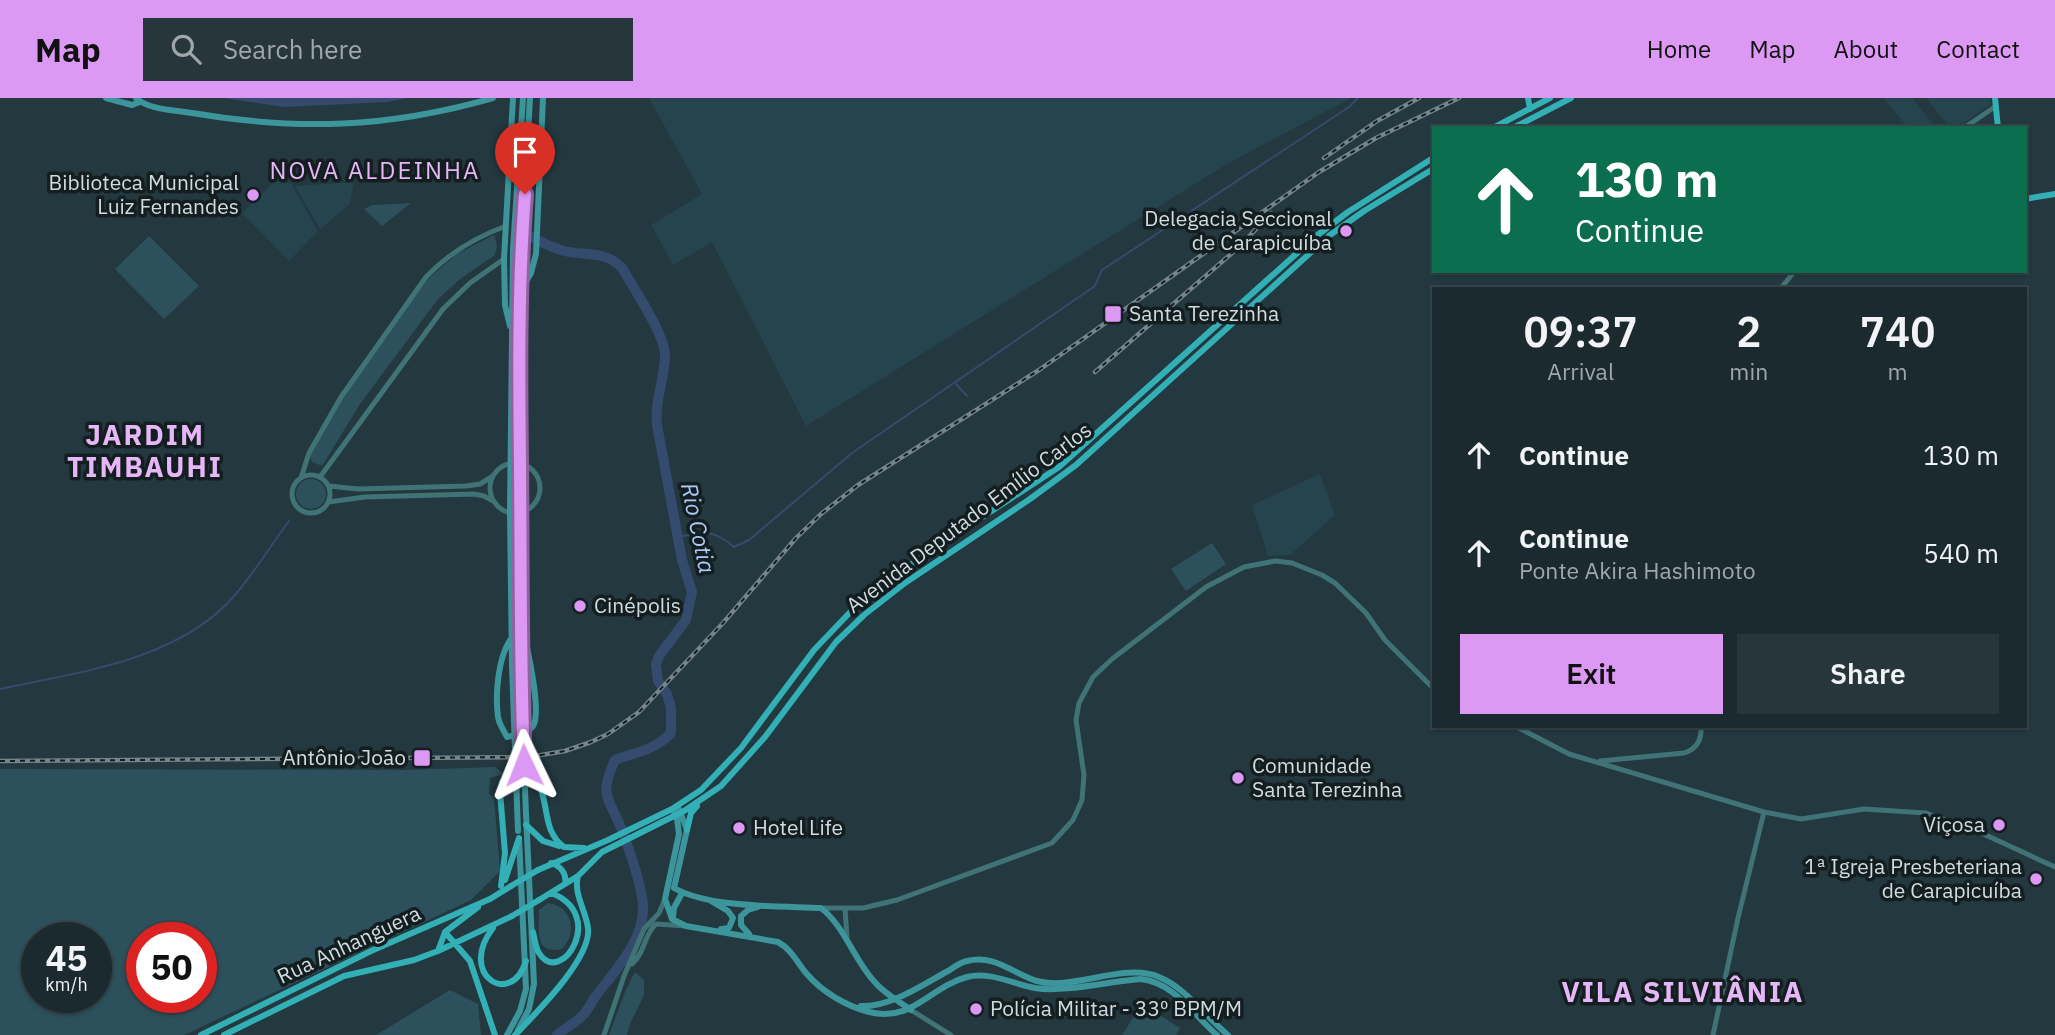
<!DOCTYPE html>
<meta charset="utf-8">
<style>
body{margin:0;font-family:"IBM Plex Sans",sans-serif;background:#27363b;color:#f1f3f6;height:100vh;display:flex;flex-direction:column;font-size:26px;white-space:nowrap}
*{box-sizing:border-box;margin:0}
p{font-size:23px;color:#9fa7aa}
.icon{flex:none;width:38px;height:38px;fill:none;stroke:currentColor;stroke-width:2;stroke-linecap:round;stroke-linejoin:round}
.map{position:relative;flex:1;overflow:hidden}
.panel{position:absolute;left:1432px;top:189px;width:595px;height:441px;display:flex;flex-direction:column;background:#1a2a2f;border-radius:0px;box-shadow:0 2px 5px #0004,0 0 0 2px #38464b}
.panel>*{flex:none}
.banner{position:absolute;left:1432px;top:28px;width:595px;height:147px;border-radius:0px;box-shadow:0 2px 5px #0004,0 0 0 2px #38464b;background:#0b6e4f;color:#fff;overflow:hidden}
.speed{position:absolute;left:21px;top:824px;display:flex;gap:14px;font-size:35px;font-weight:700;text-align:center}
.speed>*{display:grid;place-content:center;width:91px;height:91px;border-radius:50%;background:#1a2a2f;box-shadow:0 2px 5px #0004,0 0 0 2px #38464b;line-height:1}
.speed small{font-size:18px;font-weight:400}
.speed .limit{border:10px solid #d22;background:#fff;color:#111}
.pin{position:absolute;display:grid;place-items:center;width:60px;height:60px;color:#fff;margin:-72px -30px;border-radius:50% 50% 50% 0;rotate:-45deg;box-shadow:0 0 7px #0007}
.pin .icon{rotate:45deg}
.me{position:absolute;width:77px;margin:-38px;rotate:358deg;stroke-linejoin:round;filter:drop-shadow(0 0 5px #0008)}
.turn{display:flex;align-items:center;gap:24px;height:147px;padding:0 28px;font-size:32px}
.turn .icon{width:91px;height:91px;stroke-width:2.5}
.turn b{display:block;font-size:49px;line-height:60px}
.eta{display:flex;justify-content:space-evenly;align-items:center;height:119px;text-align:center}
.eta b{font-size:42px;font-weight:600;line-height:49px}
.button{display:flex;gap:14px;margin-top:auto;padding:14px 28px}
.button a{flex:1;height:80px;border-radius:0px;background:#dc99f4;color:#111;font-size:28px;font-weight:600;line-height:80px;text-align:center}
.button a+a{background:#27363b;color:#f1f3f6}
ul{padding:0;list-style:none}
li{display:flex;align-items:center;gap:21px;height:98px;padding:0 28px}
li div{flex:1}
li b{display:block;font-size:26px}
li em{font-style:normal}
header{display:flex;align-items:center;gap:42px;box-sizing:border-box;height:98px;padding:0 35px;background:#dc99f4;color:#111}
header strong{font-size:33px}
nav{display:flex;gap:38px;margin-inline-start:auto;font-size:24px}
.search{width:490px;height:63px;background:#27363b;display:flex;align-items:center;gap:18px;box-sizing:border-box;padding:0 24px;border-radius:0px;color:#9fa7aa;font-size:26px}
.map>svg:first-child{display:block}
.built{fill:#26444e}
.green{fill:#2c515c;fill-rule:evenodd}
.water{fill:#344b6d}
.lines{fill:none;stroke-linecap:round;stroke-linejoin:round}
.stream{stroke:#344b6d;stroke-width:2}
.river{stroke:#344b6d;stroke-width:10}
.tertiary{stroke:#3f7376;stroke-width:5}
.secondary{stroke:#3c959a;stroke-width:6}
.primary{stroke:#33afb6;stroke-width:6}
.rail-casing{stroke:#74858b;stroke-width:4.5}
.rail{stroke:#141e21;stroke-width:2;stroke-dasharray:5;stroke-linecap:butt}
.secondary-bridge{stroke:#3c959a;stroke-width:6}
.primary-bridge{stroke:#33afb6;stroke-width:6}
.route-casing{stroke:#8f639f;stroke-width:18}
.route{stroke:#dc99f4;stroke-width:12}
.poi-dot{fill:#dc99f4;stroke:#141e21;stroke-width:2.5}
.labels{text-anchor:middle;stroke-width:7;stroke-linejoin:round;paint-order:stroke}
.poi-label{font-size:21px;fill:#cfdce0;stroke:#141e21;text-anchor:end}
.street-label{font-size:21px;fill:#cfdce0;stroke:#141e21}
.water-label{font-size:23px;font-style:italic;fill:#aac9f8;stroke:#141e21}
.quarter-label{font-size:24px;letter-spacing:2px;fill:#e6b7f6;stroke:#141e21}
.district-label{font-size:28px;font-weight:bold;letter-spacing:2px;fill:#e6b7f6;stroke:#141e21}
</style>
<header>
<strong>Map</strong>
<div class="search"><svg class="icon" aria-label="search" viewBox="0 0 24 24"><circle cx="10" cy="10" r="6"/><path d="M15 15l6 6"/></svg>Search here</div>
<nav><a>Home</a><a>Map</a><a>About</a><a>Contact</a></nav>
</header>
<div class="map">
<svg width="2055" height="937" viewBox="0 0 2055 937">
<rect width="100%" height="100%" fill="#23383f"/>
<!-- built -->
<path class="built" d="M649,0H1351L1227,66L806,328L712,144L673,167L651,127L702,96Z
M1884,0H1913L1936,30H1908Z
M1926,0H1990L1991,6L1957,30H1950Z
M275,83L291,85L318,133L289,163L242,115Z
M354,84L350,106L320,131L295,88Z
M1320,376L1335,417L1290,457L1268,458L1252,407Z"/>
<!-- green -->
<path class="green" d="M411,105L382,128L364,111L372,107Z
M494,137L497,147L495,157L460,181L438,201L360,306L322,368L312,364L310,356L345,293L428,181L457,156Z
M149,138L199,188L164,221L115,171Z
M296 396a15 15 0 1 1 30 0a15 15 0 1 1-30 0Z
M1212,445L1226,466L1186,493L1171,471Z
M495,669L504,676L490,680L489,696L494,700L500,773L471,802L184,937H0V671L407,672ZM37,840H96V900H37ZM142,840H201V900H142Z
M548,805C572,808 578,835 562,851C534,857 539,832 539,812Z
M635,874L644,882V897L630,926L627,937H609L625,894Z
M450,892L478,906L481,937H376Z
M1142,906L1180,930L1176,937H1122Z"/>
<!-- water -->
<path class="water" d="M224,0H408L388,4L284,9Z"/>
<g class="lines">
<!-- stream -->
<path class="stream" d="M956,286L967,298
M679,439C704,433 715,432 734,449L749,442L852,355L1095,188L1102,172L1349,9L1358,0
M0,591C79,574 180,562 235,497C255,474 271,447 289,423"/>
<!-- river -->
<path class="river" d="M527,137C539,143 550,149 564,153C585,158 605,152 622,170C633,189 665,237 665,257C665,281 654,303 657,327L682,462L692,494L686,522L659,558L656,566L658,583L667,596L671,610V635C655,652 636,654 615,662C598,699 609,699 622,732C629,751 643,791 643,810C644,843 613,875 595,899C591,905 588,912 583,917C576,925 565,930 557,937"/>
<!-- tertiary -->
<path class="tertiary" d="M1964,30L1996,8
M1780,191L1795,173
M490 390a25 25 0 1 1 50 0a25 25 0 1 1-50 0Z
M292 396a19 19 0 1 1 38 0a19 19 0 1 1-38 0Z
M320,379L443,211L470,185L504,161
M301,380L309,355L341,299L426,179C449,155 476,139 506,128
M329,388L358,391L466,388L480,386L493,378
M328,404L365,399L474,396L484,398L493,403
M1515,628L1569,656L1764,714L1801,721L1864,711L1926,715L1977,733L2055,769
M1600,663L1684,655C1697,651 1702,642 1701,628
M821,810H863L897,802L1052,745L1073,722L1082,702L1084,677L1076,622L1079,605L1093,579L1112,561L1206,489L1244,469L1275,463L1292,465L1322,477L1335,485L1366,515L1385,542L1433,590
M845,811L847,839
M632,866C645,855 644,836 656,826L686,828
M911,912L951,937
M604,937L624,878L644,831L659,815L665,801
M1713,937L1738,820L1764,714"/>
<!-- secondary -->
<path class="secondary" d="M106,0L132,7L140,4
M136,0C149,12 175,12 192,15C299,33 388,30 493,0
M520,194L531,175L536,156L543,0
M510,228L505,207L504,161L513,0
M510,542C498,561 495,596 498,619C499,626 504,633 507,639C515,637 528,635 533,628C542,615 527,549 523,532
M520,567L518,300L519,195L530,0
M512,568L510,415L513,151L523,0
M679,711L687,732L674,790C709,810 780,808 821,810C844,828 853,859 872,881C882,894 897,902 911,912
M674,714L677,721L679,736L665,801L672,821L686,828L778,844C791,851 797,864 806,875C822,894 846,908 869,914C913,925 929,889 967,879C989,873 1013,886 1035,890C1063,895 1111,883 1141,881C1175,885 1193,917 1217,937
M711,803L728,813L733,820L729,830L721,831
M673,819L674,810L682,795
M749,836L741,827V818L748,812L758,809
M861,908C889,910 924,886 948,873C954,869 961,864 967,863C996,856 1013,876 1037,883C1072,893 1124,864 1159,879C1186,890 1206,919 1228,937
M518,932L529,911L534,886L526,716
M507,937L520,913L526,891L519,741"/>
<!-- primary -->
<path class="primary" d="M1528,0L1530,11
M1995,0L1998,30
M1493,30L1550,0
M1513,30L1571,0
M2025,101L2055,96
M526,727L543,743L559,748
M687,732L691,715L697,708
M551,765C561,768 567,776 565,786
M538,772L608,742L672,711L701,692L741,650L814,552L856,508L921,459L1059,369L1315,139L1348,114L1433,60
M505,782L519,740
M501,788L505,755L500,694L502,684L508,679L531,678C553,696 538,730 564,749L584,750
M539,802L578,778L602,754L684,713L721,688L765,639L836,544L864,517L905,485L1030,401L1076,367L1330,137L1364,113L1433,71
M478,809L445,834L470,863L495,937
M493,830C457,876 511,911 526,863
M533,834C535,841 535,849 539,855C561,890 608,816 551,795
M438,853L445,834
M201,937L371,853L490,801L511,788
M224,937L344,878L414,862L438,853L512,818
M515,937C535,916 592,860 588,830C586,813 573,795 578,778"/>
<defs>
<path id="rail" d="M1324,60L1377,23L1419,0
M1095,274L1239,149L1271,115
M0,663L529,659L565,653L591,644L608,636L639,614L723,525L796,440L821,416L858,387L1039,272L1319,74L1376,40L1459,0"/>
</defs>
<!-- rail casing -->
<use href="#rail" class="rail-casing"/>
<!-- rail -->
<use href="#rail" class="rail"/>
<!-- secondary-bridge -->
<path class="secondary-bridge" d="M520,567L526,716
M512,568L518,733"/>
<!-- primary-bridge -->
<path class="primary-bridge" d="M511,788L538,772
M512,818L539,802"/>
</g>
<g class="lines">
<defs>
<path id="route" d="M524,667C520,567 521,467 520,368C519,277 518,187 525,96"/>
</defs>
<!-- route casing -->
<use href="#route" class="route-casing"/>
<!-- route -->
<use href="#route" class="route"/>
</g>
<!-- markers -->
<g class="poi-dot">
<circle cx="253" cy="97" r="7"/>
<circle cx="1346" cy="133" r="7"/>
<rect x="1104" y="207" width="18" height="18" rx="3.5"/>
<circle cx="580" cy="508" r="7"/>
<rect x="413" y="651" width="18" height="18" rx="3.5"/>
<circle cx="1238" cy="680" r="7"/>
<circle cx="1999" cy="727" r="7"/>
<circle cx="739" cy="730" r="7"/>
<circle cx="2036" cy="781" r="7"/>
<circle cx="976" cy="911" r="7"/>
</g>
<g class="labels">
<!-- poi labels -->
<g class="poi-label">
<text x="239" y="92">Biblioteca Municipal<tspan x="239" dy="24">Luiz Fernandes</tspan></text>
<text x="1332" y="128">Delegacia Seccional<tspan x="1332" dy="24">de Carapicuíba</tspan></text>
<text x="1129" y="223" text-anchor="start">Santa Terezinha</text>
<text x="594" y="515" text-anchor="start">Cinépolis</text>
<text x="406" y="667">Antônio João</text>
<text x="1252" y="675" text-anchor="start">Comunidade<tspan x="1252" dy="24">Santa Terezinha</tspan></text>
<text x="1985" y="734">Viçosa</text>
<text x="753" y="737" text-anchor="start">Hotel Life</text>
<text x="2022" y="776">1ª Igreja Presbeteriana<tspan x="2022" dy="24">de Carapicuíba</tspan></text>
<text x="990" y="918" text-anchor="start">Polícia Militar - 33º BPM/M</text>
</g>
<!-- street labels -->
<g class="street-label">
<text transform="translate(969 420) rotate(-37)" y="7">Avenida Deputado Emílio Carlos</text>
<text transform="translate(349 847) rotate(-25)" y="7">Rua Anhanguera</text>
</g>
<!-- water labels -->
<g class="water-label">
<text transform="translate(698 430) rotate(78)" y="8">Rio Cotia</text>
</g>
<!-- quarter labels -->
<g class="quarter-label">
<text x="375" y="81">NOVA ALDEINHA</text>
</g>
<!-- district labels -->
<g class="district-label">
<text x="145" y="347">JARDIM<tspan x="145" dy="32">TIMBAUHI</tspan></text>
<text x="1683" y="904">VILA SILVIÂNIA</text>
</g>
</g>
</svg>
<div class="speed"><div>45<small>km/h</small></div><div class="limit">50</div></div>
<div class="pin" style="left:525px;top:96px;background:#d93025"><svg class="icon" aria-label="arrive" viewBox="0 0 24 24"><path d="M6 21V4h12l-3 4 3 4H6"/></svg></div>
<svg class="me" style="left:524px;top:667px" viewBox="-20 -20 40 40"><path d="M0-17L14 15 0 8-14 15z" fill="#dc99f4" stroke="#fff" stroke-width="4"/></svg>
<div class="banner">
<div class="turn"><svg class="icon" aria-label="ahead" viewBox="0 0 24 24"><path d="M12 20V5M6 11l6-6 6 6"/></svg><div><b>130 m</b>Continue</div></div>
</div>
<section class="panel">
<div class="eta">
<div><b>09:37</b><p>Arrival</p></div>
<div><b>2</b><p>min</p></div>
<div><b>740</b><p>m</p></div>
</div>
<ul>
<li><svg class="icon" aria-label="ahead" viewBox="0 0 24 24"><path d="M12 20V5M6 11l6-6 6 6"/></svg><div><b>Continue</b></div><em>130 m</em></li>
<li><svg class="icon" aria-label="ahead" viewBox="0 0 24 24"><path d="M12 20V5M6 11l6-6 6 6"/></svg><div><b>Continue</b><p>Ponte Akira Hashimoto</p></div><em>540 m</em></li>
</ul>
<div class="button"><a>Exit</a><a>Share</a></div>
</section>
</div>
